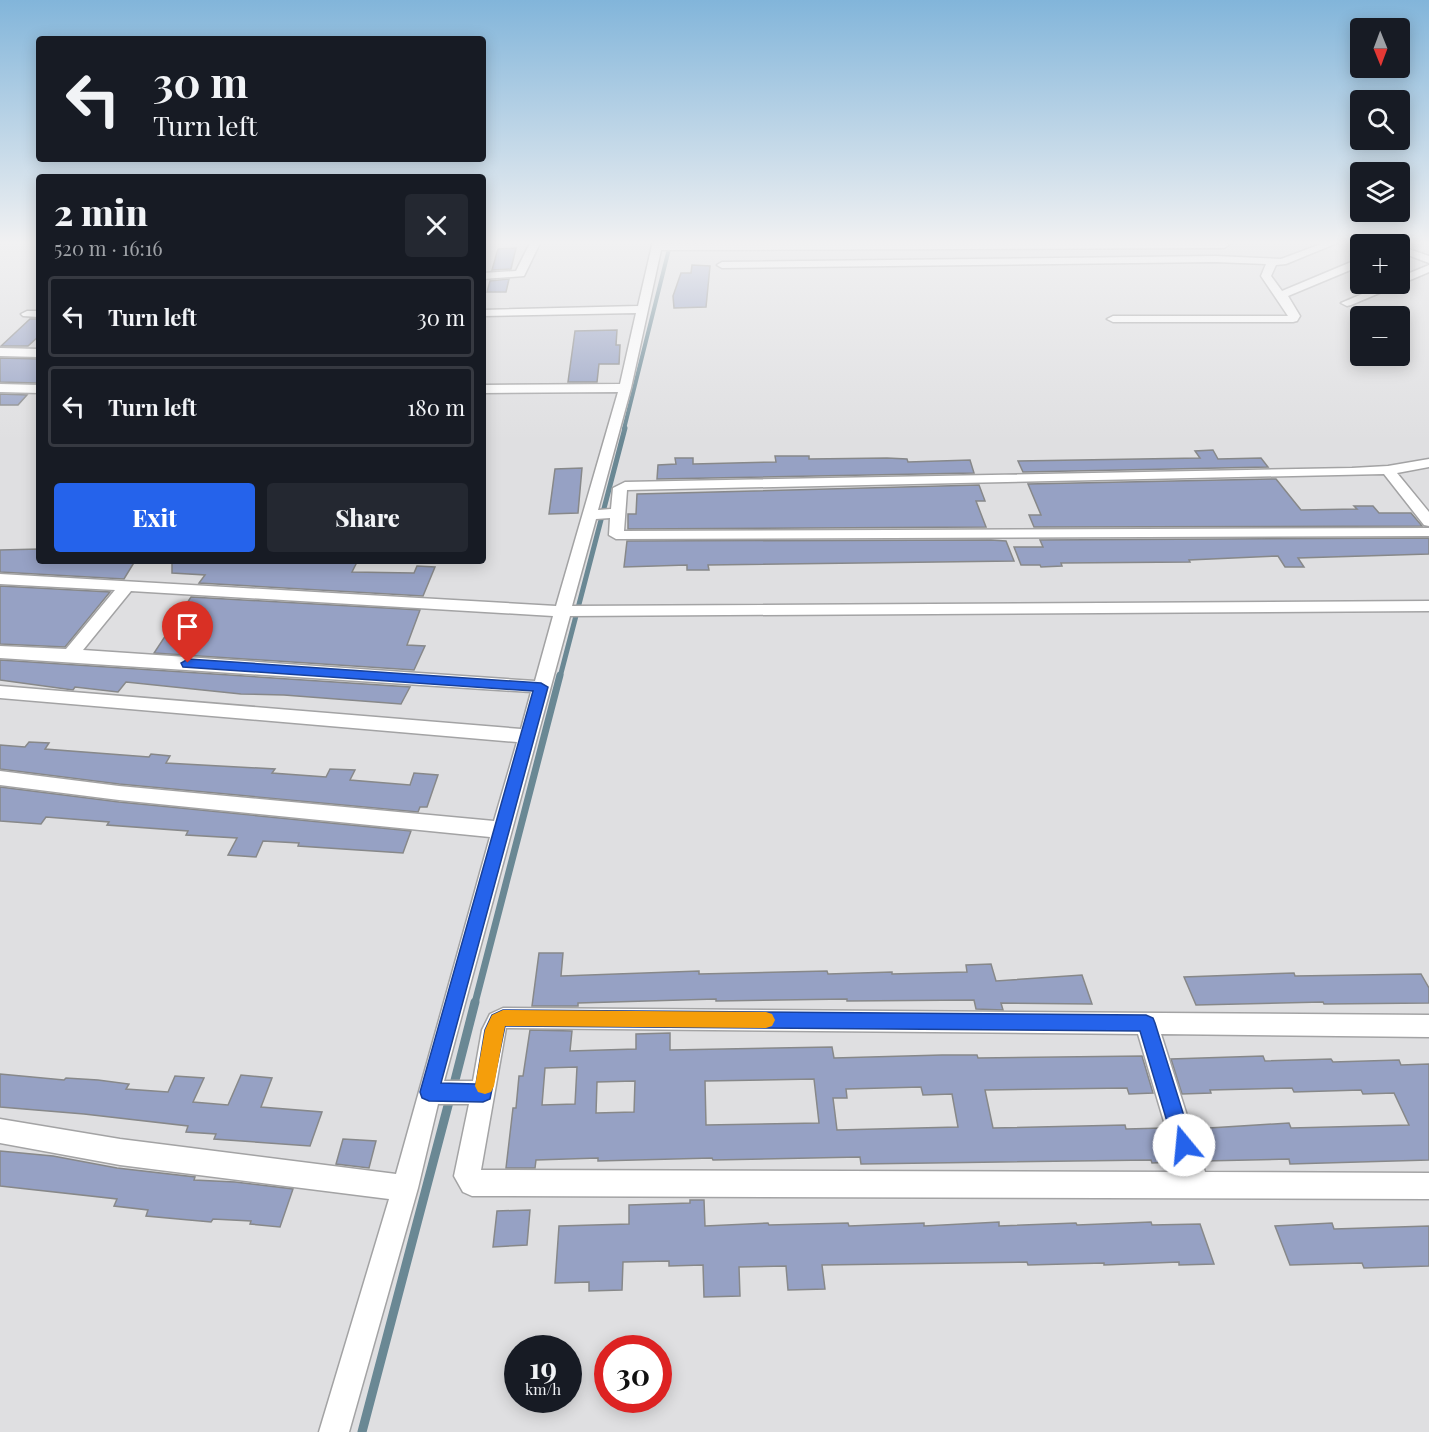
<!DOCTYPE html>
<meta charset="utf-8">
<style>
body{margin:0;font-family:"Playfair Display",serif;background:#242831;color:#f1f3f6;height:100vh;display:flex;flex-direction:column;font-size:22px;white-space:nowrap}
*{box-sizing:border-box;margin:0}
p{font-size:20px;color:#9ea1a6}
.icon{flex:none;width:33px;height:33px;fill:none;stroke:currentColor;stroke-width:2;stroke-linecap:round;stroke-linejoin:round}
.map{position:relative;flex:1;overflow:hidden}
.panel{position:absolute;left:36px;top:174px;width:450px;height:390px;display:flex;flex-direction:column;background:#171b24;border-radius:6px;box-shadow:0 3px 15px #0003}
.panel>*{flex:none}
.top-card{position:absolute;left:36px;top:36px;width:450px;height:126px;border-radius:6px;box-shadow:0 3px 15px #0003;background:#171b24;color:#f1f3f6;overflow:hidden}
.needle{width:39px;rotate:179deg}
.tools{position:absolute;left:1350px;top:18px;display:grid;gap:12px}
.tools a{display:grid;place-items:center;width:60px;height:60px;border-radius:6px;background:#171b24;box-shadow:0 3px 15px #0003;font-size:30px}
.speed{position:absolute;left:504px;top:1335px;display:flex;gap:12px;font-size:30px;font-weight:700;text-align:center}
.speed>*{display:grid;place-content:center;width:78px;height:78px;border-radius:50%;background:#171b24;box-shadow:0 3px 15px #0003;line-height:1}
.speed small{font-size:15px;font-weight:400}
.speed .limit{border:9px solid #d22;background:#fff;color:#111}
.pin{position:absolute;display:grid;place-items:center;width:51px;height:51px;color:#fff;margin:-62px -26px;border-radius:50% 50% 50% 0;rotate:-45deg;box-shadow:0 0 6px #0007}
.pin .icon{rotate:45deg}
.me{position:absolute;width:66px;margin:-33px;rotate:343deg;stroke-linejoin:round;filter:drop-shadow(0 0 4px #0008)}
.turn{display:flex;align-items:center;gap:21px;height:126px;padding:0 18px;font-size:27px}
.turn .icon{width:78px;height:78px;stroke-width:2.5}
.turn b{display:block;font-size:42px;line-height:51px}
.round{display:grid;place-items:center;flex:none;width:63px;height:63px;border-radius:6px;background:#242831}
.head{display:flex;align-items:center;justify-content:space-between;height:102px;padding:0 18px}
h1{font-size:36px;font-weight:800;line-height:45px}
.cta{display:flex;gap:12px;margin-top:auto;padding:12px 18px}
.cta a{flex:1;height:69px;border-radius:6px;background:#2563eb;color:#fff;font-size:24px;font-weight:800;line-height:69px;text-align:center}
.cta a+a{background:#242831;color:#f1f3f6}
ul{padding:0;list-style:none}
li{display:flex;align-items:center;gap:18px;height:81px;margin:0 12px 9px;padding:0 6px;border:3px solid #363941;border-radius:6px}
li div{flex:1}
li b{display:block;font-size:22px}
li em{font-style:normal}
.map>svg:first-child{display:block}
.lines{fill:none;stroke-linecap:round;stroke-linejoin:round}
.stream-far3{stroke:#6a8894;stroke-width:4}
.stream-far2{stroke:#6a8894;stroke-width:5}
.stream-far1{stroke:#6a8894;stroke-width:7}
.stream{stroke:#6a8894;stroke-width:9}
.building{fill:#96a1c4;stroke:#878889;stroke-width:1.5;fill-rule:evenodd}
.minor-casing{stroke:#a3a3a4;stroke-width:3}
.minor{fill:#fff;fill-rule:evenodd}
.route{fill:#2563eb;stroke:#184099;stroke-width:1.5}
.slow{fill:#f59e0b}
</style>
<div class="map">
<svg width="1429" height="1432" viewBox="0 0 1429 1432">
<rect width="100%" height="100%" fill="#dfdfe1"/>
<g class="lines">
<!-- stream-far3 -->
<path class="stream-far3" d="M624,429L671,241"/>
<!-- stream-far2 -->
<path class="stream-far2" d="M560,677L625,428"/>
<!-- stream-far1 -->
<path class="stream-far1" d="M475,1003L560,675"/>
<!-- stream -->
<path class="stream" d="M453,1088L475,1002
M362,1432L450,1098"/>
</g>
<!-- building -->
<path class="building" d="M516,248L511,269L492,270L498,249Z
M692,265L710,266L706,307L674,308L673,296L681,273H691Z
M509,279L506,292H487L490,281Z
M30,319H39V336L28,346H1Z
M617,330L616,345H620L619,364H599L597,382H568L575,331Z
M0,358L39,359V381L37,383L0,382Z
M0,394L27,395L18,405H0Z
M1213,450L1218,459L1261,458L1268,467L1023,472L1018,461L1200,458L1195,451Z
M775,456H809V459L887,458L907,459L908,462L970,460L974,473L657,479L658,465L676,464L675,458H693V464L776,462Z
M582,468L578,513L549,514L555,469Z
M1276,479L1301,510L1357,509L1354,506H1373L1379,513H1411L1422,526L1034,527L1029,515H1041L1028,484Z
M979,485L985,501H976L986,527L628,529V514H636L637,494Z
M1429,538V554L1298,558L1304,567H1285L1278,556L1189,560L1190,562L1061,563L1062,566L1041,567L1040,565H1021L1014,547H1043L1040,540Z
M991,540L1006,541L1014,561L708,565L709,570H687V565L624,567L627,541Z
M39,549V561H135L124,579L0,572V550Z
M172,561L357,562L352,572L414,573L417,566L435,567L423,596L199,583L205,575L172,573Z
M0,586L110,592L65,647L0,644Z
M191,597L420,610L407,645L425,646L414,670L154,653Z
M0,660L410,687L401,704L284,695L241,694L126,682L118,692L75,687L73,690L0,680Z
M29,742L49,743L45,749L149,757L151,754L170,756L166,763L275,769L272,773L326,777L330,769L355,770L350,780L410,785L414,773L438,775L427,807H420L418,812L119,784L0,769V745L25,747Z
M0,787L119,802L411,831L403,853L298,846L299,843L263,841L256,857L228,855L237,838L186,835L188,831L107,825L109,822L46,817L41,824L0,821Z
M539,953H563L561,976L699,971V974L827,971L828,974L892,972V974L967,972L966,965L991,964L996,981L1082,975L1092,1004L1001,1003L1003,1010L976,1009L974,1000L847,1001V999L716,1001V999L578,1003V1006H532Z
M1294,973L1295,976L1421,974L1429,988V1003L1324,1004L1323,1002L1196,1005L1184,977Z
M530,1030L572,1031L570,1051L636,1049V1034L670,1033V1050L832,1047L834,1058L942,1055H977L978,1058L1142,1056L1153,1093L1129,1094L1127,1088L985,1090L993,1128L1125,1125L1126,1129L1164,1128L1174,1162L1152,1163L1151,1160L861,1164L860,1157L713,1160L712,1158L598,1161V1158L536,1160L535,1168H506L513,1108H516L519,1076H523ZM577,1067L575,1104L542,1105L545,1068ZM814,1079L819,1123L706,1125L705,1081ZM635,1081L634,1112L596,1113L597,1082ZM921,1087L923,1095L952,1094L958,1127L837,1130L833,1098H847L846,1089Z
M1263,1056L1265,1061L1331,1059L1333,1062L1399,1060L1401,1065L1429,1064V1160L1290,1164L1289,1159L1204,1161L1194,1129L1289,1123L1291,1128L1409,1125L1394,1093L1363,1094L1361,1090L1294,1092L1292,1088L1210,1090L1211,1093L1182,1094L1171,1059Z
M0,1074L64,1080L66,1078L98,1080L129,1084L126,1089L168,1092L175,1076L204,1078L193,1102L228,1105L241,1075L272,1078L261,1107L322,1112L310,1146L214,1139L216,1134L186,1132L188,1126L84,1114L0,1107Z
M343,1139L376,1141L369,1168L336,1164Z
M0,1151L53,1156L117,1168L195,1177L194,1180L235,1182L293,1189L280,1227L250,1224L251,1221L213,1219L211,1222L146,1216L148,1210L114,1206L117,1199L0,1186Z
M690,1200H704L705,1226L768,1223L769,1225L848,1223L849,1226L924,1223V1226L999,1222V1226L1076,1223L1077,1225L1151,1222L1152,1225L1200,1224L1214,1264L1179,1265V1262L1104,1265V1263L1028,1265L1027,1262L822,1265L825,1289L788,1290L786,1266L739,1267L740,1296L704,1297L703,1265L669,1266V1261L623,1262L622,1290L589,1291V1282L555,1283L559,1226L629,1224V1205L690,1203Z
M530,1210L527,1245L493,1247L497,1211Z
M1332,1223L1334,1229L1429,1226V1266L1364,1268L1362,1263L1290,1265L1275,1226Z"/>
<g class="lines">
<defs>
<path id="minor" d="M531,241H541L524,276L483,279V273L516,271Z
M653,241H663L662,244L1224,242L1229,245L1224,248L661,250L631,388L598,510L611,509L613,488L625,482L1352,468L1388,466L1429,459V467L1397,473L1429,512V526L1424,525L1384,474L627,490L624,531L1429,528V536L616,539L609,535L610,518L596,519L572,606L1429,601V611L570,616L444,1081H473L482,1030L490,1014L503,1008L1429,1015V1037L1161,1034L1205,1172L1429,1173V1199L472,1196L463,1192L454,1176L469,1104H438L418,1188L349,1432H319L389,1199L120,1165L0,1143V1119L120,1139L396,1174L490,837L119,800L0,785V771L119,786L494,821L517,742L0,698V686L521,729L531,692L0,658V646L66,649L115,590L0,584V574L556,606L618,392L483,393V385L620,384L636,313L483,316V310L638,306ZM131,591L553,616L535,681L83,650ZM506,1028L1138,1034L1179,1172L481,1170Z
M1329,241H1342L1286,264L1276,265L1271,276L1282,291L1356,260L1360,259V266L1288,296L1300,316L1297,321L1293,322H1113L1107,319L1113,316H1288L1261,276L1266,264L1215,262L722,268L717,265L722,262L1215,256L1281,259Z
M1370,241H1385L1391,244H1376Z
M1400,246L1429,256V263L1400,252Z
M1429,265V272L1351,305L1347,306L1341,303L1386,284H1400V277Z
M27,311H39V317L23,316L21,314Z
M0,348L39,349V357L0,356Z
M0,384L39,385V393L0,392Z"/>
</defs>
<!-- minor casing -->
<use href="#minor" class="minor-casing"/>
<!-- minor -->
<use href="#minor" class="minor"/>
</g>
<!-- sky -->
<linearGradient id="sky" x2="0" y2="1"><stop stop-color="#82b5da"/><stop offset="0.55" stop-color="#f1f1f2"/><stop offset="1" stop-color="#f1f1f2" stop-opacity="0"/></linearGradient>
<rect width="1429" height="441" fill="url(#sky)"/>
<!-- route -->
<path class="route" d="M188,659L541,683L548,687L441,1083L476,1084L485,1030L492,1015L503,1010L1146,1015L1153,1018L1155,1023L1193,1145L1190,1152L1184,1155L1177,1152L1174,1145L1140,1031L505,1026L490,1099L483,1102L429,1101L422,1098L420,1092L533,691L183,667L181,663Z"/>
<!-- slow -->
<path class="slow" d="M503,1010L766,1012L772,1014L775,1020L772,1026L766,1028L505,1026L494,1086L491,1092L485,1094L478,1092L475,1086L485,1030L492,1015Z"/>
</svg>
<div class="tools">
<a><svg class="needle" viewBox="-14 -14 28 28"><path d="M0-13l5 13h-10z" fill="#e53935"/><path d="M0 13l5-13h-10z" fill="#9ea1a6"/></svg></a>
<a><svg class="icon" aria-label="search" viewBox="0 0 24 24"><circle cx="10" cy="10" r="6"/><path d="M15 15l6 6"/></svg></a>
<a><svg class="icon" aria-label="layers" viewBox="0 0 24 24"><path d="M12 4l9 5-9 5-9-5zM3 14l9 5 9-5"/></svg></a>
<a>+</a>
<a>−</a>
</div>
<div class="speed"><div>19<small>km/h</small></div><div class="limit">30</div></div>
<div class="pin" style="left:188px;top:663px;background:#d93025"><svg class="icon" aria-label="arrive" viewBox="0 0 24 24"><path d="M6 21V4h12l-3 4 3 4H6"/></svg></div>
<svg class="me" style="left:1184px;top:1145px" viewBox="-20 -20 40 40"><circle r="19" fill="#fff"/><path d="M0-13L10 11 0 6-10 11z" fill="#2563eb"/></svg>
<div class="top-card">
<div class="turn"><svg class="icon" aria-label="left" viewBox="0 0 24 24"><path d="M17 20v-9H6M10 6l-5 5 5 5"/></svg><div><b>30 m</b>Turn left</div></div>
</div>
<section class="panel">
<div class="head"><div><h1>2 min</h1><p>520 m · 16:16</p></div><a class="round"><svg class="icon" aria-label="close" viewBox="0 0 24 24"><path d="M6 6l12 12M18 6L6 18"/></svg></a></div>
<ul>
<li><svg class="icon" aria-label="left" viewBox="0 0 24 24"><path d="M17 20v-9H6M10 6l-5 5 5 5"/></svg><div><b>Turn left</b></div><em>30 m</em></li>
<li><svg class="icon" aria-label="left" viewBox="0 0 24 24"><path d="M17 20v-9H6M10 6l-5 5 5 5"/></svg><div><b>Turn left</b></div><em>180 m</em></li>
</ul>
<div class="cta"><a>Exit</a><a>Share</a></div>
</section>
</div>
